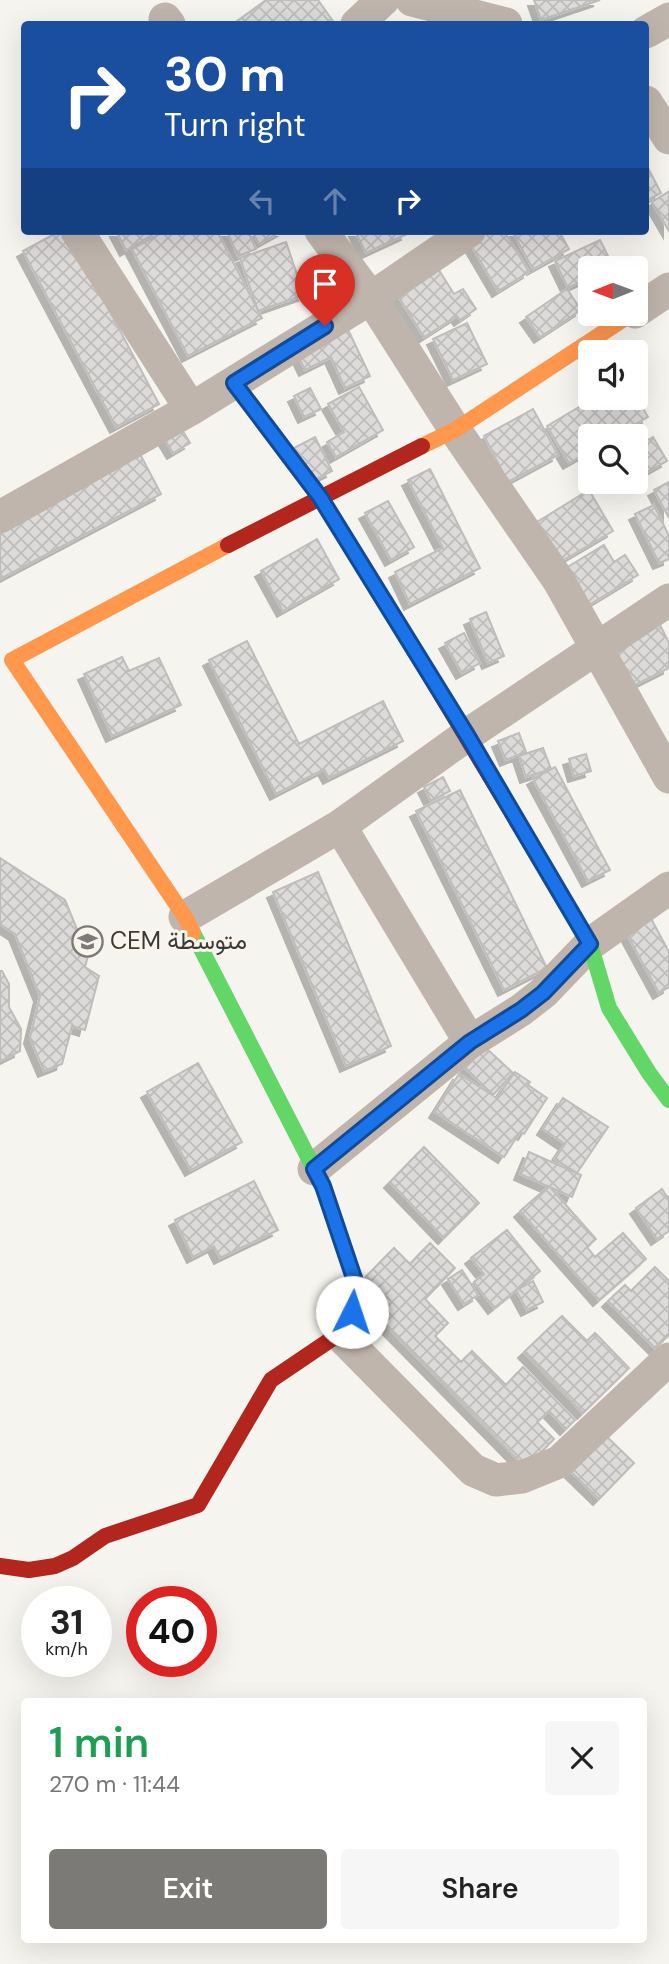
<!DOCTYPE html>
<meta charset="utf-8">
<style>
body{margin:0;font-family:"DM Sans",Vazirmatn,sans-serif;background:#f6f6f6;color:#222;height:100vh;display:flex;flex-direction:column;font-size:26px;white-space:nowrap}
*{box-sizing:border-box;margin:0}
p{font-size:23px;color:#767676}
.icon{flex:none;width:38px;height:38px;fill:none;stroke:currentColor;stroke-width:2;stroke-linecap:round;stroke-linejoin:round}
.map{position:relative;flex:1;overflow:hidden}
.drawer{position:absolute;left:21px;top:1698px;width:626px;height:245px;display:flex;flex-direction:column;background:#fff;border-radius:7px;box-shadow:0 7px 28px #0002}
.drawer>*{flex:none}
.banner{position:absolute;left:21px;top:21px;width:628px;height:214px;border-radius:7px;box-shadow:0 7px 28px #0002;background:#1a4fa0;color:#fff;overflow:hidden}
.needle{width:46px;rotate:269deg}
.controls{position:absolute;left:578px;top:256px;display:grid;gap:14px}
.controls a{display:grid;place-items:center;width:70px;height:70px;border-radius:7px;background:#fff;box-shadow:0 7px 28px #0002;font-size:35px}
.speed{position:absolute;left:21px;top:1586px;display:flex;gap:14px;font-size:35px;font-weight:700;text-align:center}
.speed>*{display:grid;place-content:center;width:91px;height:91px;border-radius:50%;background:#fff;box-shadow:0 7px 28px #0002;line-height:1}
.speed small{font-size:18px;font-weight:400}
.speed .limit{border:10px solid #d22;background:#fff;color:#111}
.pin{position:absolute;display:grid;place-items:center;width:60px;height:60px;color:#fff;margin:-72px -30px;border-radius:50% 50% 50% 0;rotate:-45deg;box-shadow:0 0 7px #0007}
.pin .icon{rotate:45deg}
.me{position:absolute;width:77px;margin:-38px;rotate:4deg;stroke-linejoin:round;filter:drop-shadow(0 0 5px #0008)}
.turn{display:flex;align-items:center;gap:24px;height:147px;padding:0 28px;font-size:32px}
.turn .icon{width:91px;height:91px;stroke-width:2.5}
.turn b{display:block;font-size:49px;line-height:60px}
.lanes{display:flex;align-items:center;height:66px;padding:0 28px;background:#0003;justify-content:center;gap:35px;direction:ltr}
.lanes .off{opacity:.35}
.round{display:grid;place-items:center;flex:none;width:74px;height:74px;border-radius:7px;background:#f6f6f6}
.head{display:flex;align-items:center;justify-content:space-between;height:119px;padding:0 28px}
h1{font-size:42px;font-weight:600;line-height:52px;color:#1e9e55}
.primary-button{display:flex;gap:14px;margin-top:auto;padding:14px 28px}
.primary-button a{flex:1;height:80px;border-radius:7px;background:#7c7a76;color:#fff;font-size:28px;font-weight:600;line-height:80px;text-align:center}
.primary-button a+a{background:#f6f6f6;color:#222}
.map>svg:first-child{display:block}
.building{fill:url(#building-cross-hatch);stroke:#bebcbc;stroke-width:2;filter:url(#shadow)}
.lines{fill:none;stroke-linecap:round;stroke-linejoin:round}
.street{stroke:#c0b5ac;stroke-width:33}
.fast{stroke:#63d668;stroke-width:16}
.slow{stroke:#ff974d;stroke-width:16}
.jam{stroke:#b3261e;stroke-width:16}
.route-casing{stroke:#114b97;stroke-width:18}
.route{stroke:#1a73e8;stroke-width:12}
.labels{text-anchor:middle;stroke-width:6;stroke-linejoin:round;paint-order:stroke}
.poi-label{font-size:24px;fill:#3b3935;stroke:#f9f5ec;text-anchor:start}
</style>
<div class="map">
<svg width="669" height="1964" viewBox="0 0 669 1964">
<defs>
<pattern id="building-cross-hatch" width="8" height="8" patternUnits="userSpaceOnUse" patternTransform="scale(1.75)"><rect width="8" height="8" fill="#dddbda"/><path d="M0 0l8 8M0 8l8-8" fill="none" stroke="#bfbdbc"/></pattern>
<filter id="shadow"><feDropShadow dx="-6" dy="6" stdDeviation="0" flood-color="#0004"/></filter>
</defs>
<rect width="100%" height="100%" fill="#f6f4ef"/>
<!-- building -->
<path class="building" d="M266,0H318L335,24H233Z
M534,0H600L541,20Z
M646,164L661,193L646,201Z
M668,192L669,194V231L652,202Z
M60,231H67L159,404L116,427L23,251Z
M116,231H159L126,250Z
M165,231H217L262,318L188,356L132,249Z
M227,231H248L256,249L238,256Z
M252,231H282L259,244Z
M355,231H406L407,234L366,253Z
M482,231H504L529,272L498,291L468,240Z
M512,231H559L569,249L533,269Z
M600,240L614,268H590V286L586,279L568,288L555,261Z
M286,242L304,295L258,311L240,258Z
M432,259L454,294L463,289L476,309L460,320L457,316L424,337L391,285Z
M567,289L581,310L540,337L526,317Z
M343,319L370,376L345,388L331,357L305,370L292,343Z
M467,323L487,364L453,380L433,339Z
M359,387L383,430L336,457L327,442L344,432L328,404Z
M310,388L321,409L304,417L294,396Z
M635,395L648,417L615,436H590V451L569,463L547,426L596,397H635Z
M533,409L558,455L508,482L484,436Z
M178,423L190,443L173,453L161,433Z
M315,437L332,471L311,482L294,448Z
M653,437L667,461L635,479V447Z
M139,452L161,494L0,579V525Z
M430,469L480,568L410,604L395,572L443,548L408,480Z
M669,482V518L654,490Z
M589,490L613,531L555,565L532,525Z
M388,501L414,547L391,560L365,513Z
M654,505L669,536V559L659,563L635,514Z
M317,539L339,579L283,611L261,571Z
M604,545L614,562L625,555L638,575L584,608L561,571Z
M486,612L504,656L488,663L470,619Z
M657,619L669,643V668L627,689L605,646Z
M464,633L480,663L462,673L445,643Z
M247,641L299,744L383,701L403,741L329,778L324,769L276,794L209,660Z
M122,657L129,671L159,658L181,705L112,736L84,674Z
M519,733L526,752L506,760L498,741Z
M543,748L551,769L526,777L519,756Z
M586,754L591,771L574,776L569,759Z
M555,767L610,870L588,881L533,779Z
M443,777L450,791L431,801L424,787Z
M460,790L547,968L504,990L416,811Z
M0,858L65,900L88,956L85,967L99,976L85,1030L72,1026L62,1064L44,1071L30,1038L40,996L15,934L0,924Z
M318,872L391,1046L346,1066L273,892Z
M648,913L669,952V987L659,993L623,927Z
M0,971H2L9,984V1007L21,1029L20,1051L0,1061Z
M485,1047L513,1073L493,1095L465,1068Z
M198,1063L242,1142L191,1170L147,1092Z
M515,1072L530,1082L528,1085L547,1098L524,1134L520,1132L504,1157L435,1112L459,1074L497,1098Z
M563,1098L608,1127L577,1173L555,1159L565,1144L543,1129Z
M424,1147L479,1203L444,1238L390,1182Z
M529,1152L581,1175L572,1197L520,1174Z
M254,1181L278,1230L220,1258L214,1246L193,1257L175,1220Z
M549,1186L596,1239L587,1247L595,1257L623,1233L646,1259L599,1300L520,1211Z
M662,1189L667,1197L669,1196V1231L657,1239L636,1208Z
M507,1230L540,1271L494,1308L474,1282L484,1274L471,1258Z
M430,1243L455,1268L425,1299L448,1323L435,1336L461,1362L472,1351L506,1385L523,1367L575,1420L566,1429L549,1411L537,1422L554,1439L526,1468L352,1291L394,1248L410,1264Z
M655,1267L669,1281V1335L655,1348L608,1301L625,1285L631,1291Z
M462,1270L478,1295L464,1304L448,1279Z
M533,1281L543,1302L527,1310L516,1290Z
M562,1316L587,1341L595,1333L629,1368L583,1413L524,1352Z
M600,1430L634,1463L599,1499L565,1466Z"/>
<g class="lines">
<!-- street -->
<path class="street" d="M412,0L506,24
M165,19L169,24
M357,24L383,0
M646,32L669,19
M646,102L669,138
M77,231L191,409
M321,231L371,298L455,430L559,581L669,777
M635,312L669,289
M0,517L191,409L371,298L469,231
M340,826L470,1042
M185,917L340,826L467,735L669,600
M314,1169L470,1042L521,1010L543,993L590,944L669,888
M339,1334L473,1470L496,1480L522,1477L559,1462L669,1359"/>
<!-- fast -->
<path class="fast" d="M572,913L590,944L609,1008L649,1073L669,1100
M193,933L323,1186L357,1287L352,1313L344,1325"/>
<!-- slow -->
<path class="slow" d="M234,383L320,497L405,635
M422,446L455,430L633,313
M193,933L185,917L12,660L228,545"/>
<!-- jam -->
<path class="jam" d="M228,545L422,446
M405,635L572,913
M0,1566L29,1570L55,1566L73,1558L105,1536L198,1505L271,1380L339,1334L344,1325"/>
</g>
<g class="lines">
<defs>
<path id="route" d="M325,326L234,383L320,497L467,735L590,944L543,993L521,1010L470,1042L314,1169L323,1186L357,1287L352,1312"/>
</defs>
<!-- route casing -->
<use href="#route" class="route-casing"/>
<!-- route -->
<use href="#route" class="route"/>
</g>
<!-- icons -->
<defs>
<symbol id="school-ring" viewBox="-11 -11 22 22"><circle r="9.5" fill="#f9f5ec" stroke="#7c7a76" stroke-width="1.5"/><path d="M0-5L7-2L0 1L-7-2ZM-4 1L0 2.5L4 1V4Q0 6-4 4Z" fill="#7c7a76"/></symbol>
</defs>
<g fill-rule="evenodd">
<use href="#school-ring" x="70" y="924" width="35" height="35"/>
</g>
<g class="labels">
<!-- poi labels -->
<g class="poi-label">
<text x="110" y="949">CEM متوسطة</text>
</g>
</g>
</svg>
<div class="controls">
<a><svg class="needle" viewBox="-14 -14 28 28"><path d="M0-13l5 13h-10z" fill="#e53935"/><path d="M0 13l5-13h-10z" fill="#767676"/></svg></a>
<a><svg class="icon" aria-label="sound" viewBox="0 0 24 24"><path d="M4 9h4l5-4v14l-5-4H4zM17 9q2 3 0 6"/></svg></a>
<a><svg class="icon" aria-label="search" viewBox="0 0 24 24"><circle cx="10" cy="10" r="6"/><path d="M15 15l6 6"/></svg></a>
</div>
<div class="speed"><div>31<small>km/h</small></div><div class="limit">40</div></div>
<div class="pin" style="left:325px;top:326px;background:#d93025"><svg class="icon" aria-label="arrive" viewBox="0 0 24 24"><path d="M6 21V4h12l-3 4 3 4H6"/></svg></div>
<svg class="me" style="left:352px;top:1312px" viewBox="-20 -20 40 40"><circle r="19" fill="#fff"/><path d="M0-13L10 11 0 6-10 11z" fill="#1a73e8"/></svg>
<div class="banner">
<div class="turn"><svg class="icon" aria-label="right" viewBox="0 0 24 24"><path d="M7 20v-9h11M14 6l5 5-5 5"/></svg><div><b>30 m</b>Turn right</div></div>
<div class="lanes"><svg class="icon off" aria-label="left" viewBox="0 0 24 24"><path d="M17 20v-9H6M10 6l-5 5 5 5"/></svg><svg class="icon off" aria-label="ahead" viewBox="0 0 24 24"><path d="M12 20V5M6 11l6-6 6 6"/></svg><svg class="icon" aria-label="right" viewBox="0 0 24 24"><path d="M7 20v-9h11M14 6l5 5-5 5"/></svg></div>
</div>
<section class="drawer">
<div class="head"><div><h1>1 min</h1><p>270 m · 11:44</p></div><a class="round"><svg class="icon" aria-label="close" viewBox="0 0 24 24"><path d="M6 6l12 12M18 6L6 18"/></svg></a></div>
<div class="primary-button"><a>Exit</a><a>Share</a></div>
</section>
</div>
